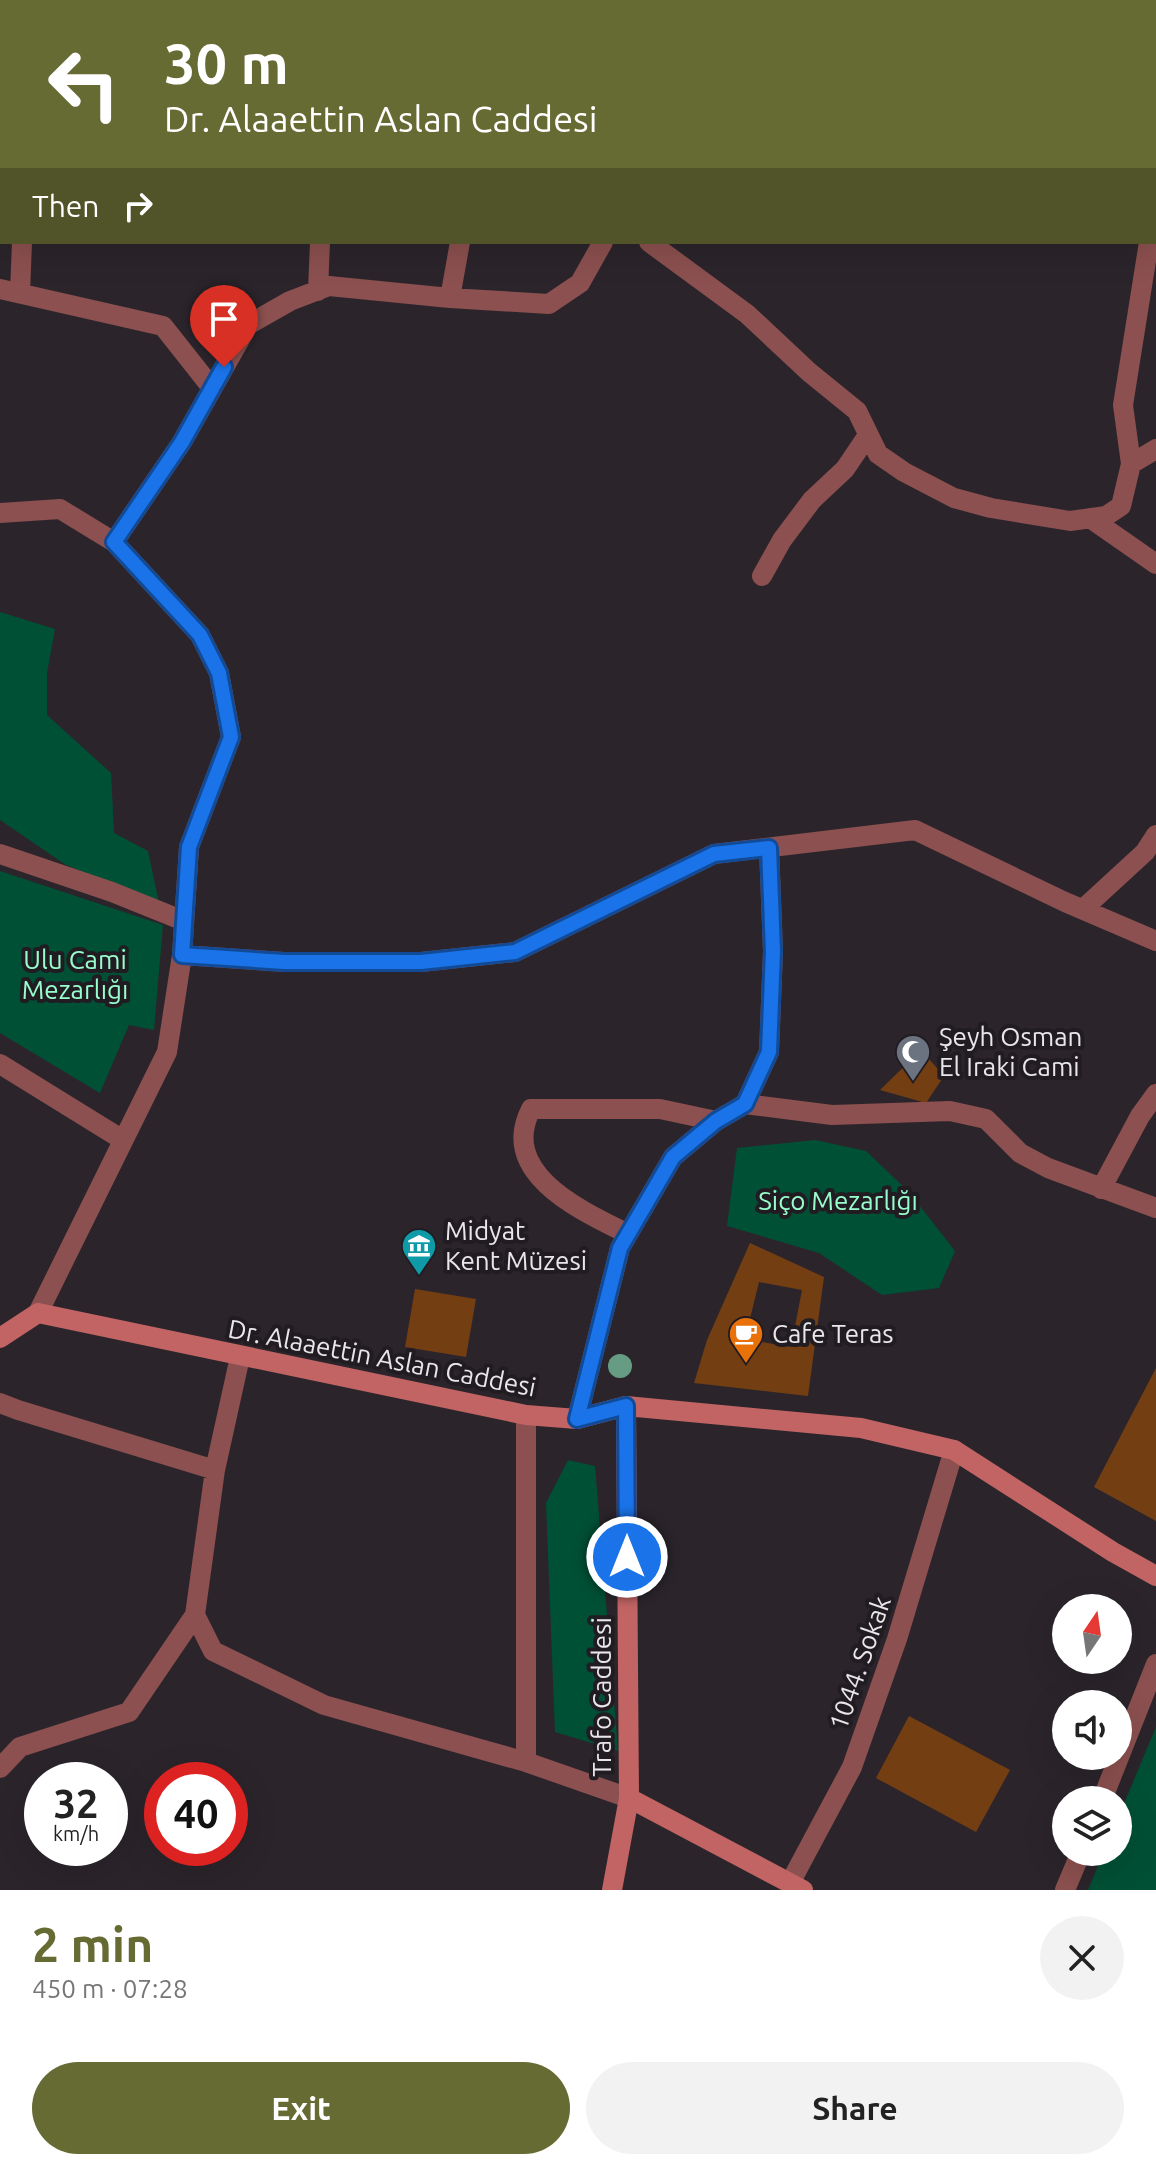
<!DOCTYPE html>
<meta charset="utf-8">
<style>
body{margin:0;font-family:Ubuntu,sans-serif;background:#f2f2f2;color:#222;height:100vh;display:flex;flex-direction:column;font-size:30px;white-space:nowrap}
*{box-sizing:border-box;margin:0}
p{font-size:26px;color:#767676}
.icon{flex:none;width:44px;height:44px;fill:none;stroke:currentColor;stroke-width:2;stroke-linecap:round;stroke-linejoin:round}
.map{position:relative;height:1890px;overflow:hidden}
.details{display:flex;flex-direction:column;background:#fff;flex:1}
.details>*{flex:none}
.hud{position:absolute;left:0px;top:0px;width:1156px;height:244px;box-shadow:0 8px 32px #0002;background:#666a33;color:#fff;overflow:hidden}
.needle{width:52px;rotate:13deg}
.fabs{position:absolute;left:1052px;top:1594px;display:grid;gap:16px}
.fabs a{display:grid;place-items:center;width:80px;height:80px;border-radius:50%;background:#fff;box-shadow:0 8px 32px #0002;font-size:40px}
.speed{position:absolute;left:24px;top:1762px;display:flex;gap:16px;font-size:40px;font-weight:700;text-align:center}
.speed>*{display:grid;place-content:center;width:104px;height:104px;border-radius:50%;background:#fff;box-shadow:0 8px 32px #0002;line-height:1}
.speed small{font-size:20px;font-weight:400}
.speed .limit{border:12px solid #d22;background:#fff;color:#111}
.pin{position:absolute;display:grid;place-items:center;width:68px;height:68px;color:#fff;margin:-82px -34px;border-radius:50% 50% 50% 0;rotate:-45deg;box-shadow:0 0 8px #0007}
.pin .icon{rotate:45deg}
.me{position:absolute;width:88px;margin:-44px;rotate:0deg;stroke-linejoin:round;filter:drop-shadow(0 0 6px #0008)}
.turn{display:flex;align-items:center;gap:28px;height:168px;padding:0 32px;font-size:36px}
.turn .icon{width:104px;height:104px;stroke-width:2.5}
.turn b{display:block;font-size:56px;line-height:68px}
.then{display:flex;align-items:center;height:76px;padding:0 32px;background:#0003;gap:16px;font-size:30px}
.round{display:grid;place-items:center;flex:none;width:84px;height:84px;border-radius:42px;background:#f2f2f2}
.overview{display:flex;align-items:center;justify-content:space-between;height:136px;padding:0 32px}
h1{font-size:48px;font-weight:700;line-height:60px;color:#666a33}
.action{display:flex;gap:16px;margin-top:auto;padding:16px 32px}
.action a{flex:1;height:92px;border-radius:48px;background:#666a33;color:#fff;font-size:32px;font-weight:700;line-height:92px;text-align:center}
.action a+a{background:#f2f2f2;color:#222}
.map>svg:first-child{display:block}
.green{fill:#005035}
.building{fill:#743e13;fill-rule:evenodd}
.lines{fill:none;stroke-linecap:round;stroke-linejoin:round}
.street{stroke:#8b504f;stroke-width:20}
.secondary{stroke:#c26464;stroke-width:20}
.tree{fill:#679c84}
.route-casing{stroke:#114b97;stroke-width:20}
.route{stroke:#1a73e8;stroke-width:14}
.labels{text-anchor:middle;stroke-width:8;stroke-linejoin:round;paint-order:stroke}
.park-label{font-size:26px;fill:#98fdcd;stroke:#211c21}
.poi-label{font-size:26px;fill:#e9e6e9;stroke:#211c21;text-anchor:start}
.street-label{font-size:26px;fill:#e9e6e9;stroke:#211c21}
</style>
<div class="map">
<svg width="1156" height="1890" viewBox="0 0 1156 1890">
<rect width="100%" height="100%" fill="#2b252b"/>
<!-- green -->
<path class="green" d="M0,612L55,629L47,673V715L111,773L114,833L148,851L159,903L66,865L0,820Z
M0,871L163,925L154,1030L129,1025L100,1093L0,1033Z
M815,1140L866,1151L909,1192L955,1251L939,1288L882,1295L819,1253L727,1226L737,1148Z
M568,1460L595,1466L618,1751L555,1732L546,1503Z
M1156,1727V1890H1088L1104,1852H1118V1818Z"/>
<!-- building -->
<path class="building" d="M921,1050L944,1076L926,1103L880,1090Z
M750,1243L824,1277L808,1396L694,1383L707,1340ZM759,1282L802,1290L791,1347L745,1339Z
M415,1289L476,1299L466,1357L405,1347Z
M1156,1368V1521L1094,1487Z
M909,1716L1010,1770L976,1832L876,1778Z"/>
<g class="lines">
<!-- street -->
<path class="street" d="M13,0L14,2
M794,0V2
M184,2L185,0
M340,2V0
M490,2L491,0
M1154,211L1156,198
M649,242L747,314L809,372L857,411L878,454L904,472L954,498L991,508L1070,521L1106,516L1121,506L1131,464L1123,405L1149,242
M0,289L163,326L212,388
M318,291L320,242
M20,293L22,242
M450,298L460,242
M1131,464L1156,449
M0,513L60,509L114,542L200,635L219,673L231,737L189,847L182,955L167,1052L38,1313
M1090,518L1156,564
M114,542L182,442L248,325L290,301L329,286L450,298L549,304L580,283L603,242
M762,576L782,540L812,500L845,469L868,435
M0,854L112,892L184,921
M1083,909L1145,852L1156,835
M182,955L284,962H421L515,952L714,854L915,830L1065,902L1156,941
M0,1064L123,1140
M745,1104L832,1115L950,1111L986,1119L1020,1153L1048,1168L1156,1208
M1101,1189L1140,1116L1156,1094
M628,1234C582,1211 498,1174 531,1109H660L716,1121
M240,1357L215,1470L195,1615L213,1651L324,1705L526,1762L629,1798
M0,1403L18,1410L215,1470
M577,1419L620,1248L673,1157L716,1121L745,1104L769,1052L773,951L769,848
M526,1762V1415
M0,1768L20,1747L129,1712L195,1615
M1102,1800L1156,1664
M790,1883L852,1767L897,1639L954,1450
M1065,1890L1081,1852"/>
<!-- secondary -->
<path class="secondary" d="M0,1338L38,1313L526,1415L577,1419L626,1406L861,1428L954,1450L1113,1552L1156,1576
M629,1798L803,1890
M612,1890L629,1798L626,1406"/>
</g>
<!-- trees -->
<circle class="tree" cx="620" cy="1366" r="12"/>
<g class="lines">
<defs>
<path id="route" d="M224,367L182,442L114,542L200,635L219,673L231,737L189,847L182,955L284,962H421L515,952L714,854L769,848L773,951L769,1052L745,1104L716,1121L673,1157L620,1248L577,1419L626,1406L627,1557"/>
</defs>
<!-- route casing -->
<use href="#route" class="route-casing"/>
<!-- route -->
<use href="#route" class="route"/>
</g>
<!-- icons -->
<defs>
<symbol id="mosque-pin" viewBox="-11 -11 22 30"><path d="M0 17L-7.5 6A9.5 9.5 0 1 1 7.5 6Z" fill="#6b7280" stroke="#211c21"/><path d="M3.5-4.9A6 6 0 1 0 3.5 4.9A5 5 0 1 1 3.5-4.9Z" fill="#fff"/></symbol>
<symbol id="museum-pin" viewBox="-11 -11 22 30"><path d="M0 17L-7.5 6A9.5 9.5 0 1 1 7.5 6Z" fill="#0f9aa8" stroke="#211c21"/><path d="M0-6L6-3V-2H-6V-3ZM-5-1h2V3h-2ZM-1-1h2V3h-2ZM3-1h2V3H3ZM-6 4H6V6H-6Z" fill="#fff"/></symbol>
<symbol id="cafe-pin" viewBox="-11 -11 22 30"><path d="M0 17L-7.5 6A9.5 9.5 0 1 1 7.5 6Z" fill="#e8710a" stroke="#211c21"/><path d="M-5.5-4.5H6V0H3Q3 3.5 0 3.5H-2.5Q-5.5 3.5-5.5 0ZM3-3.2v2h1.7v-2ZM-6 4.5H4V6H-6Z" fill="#fff"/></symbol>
</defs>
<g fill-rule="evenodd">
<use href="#mosque-pin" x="893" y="1032" width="40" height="54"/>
<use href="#museum-pin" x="399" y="1226" width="40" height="54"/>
<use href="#cafe-pin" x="726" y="1314" width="40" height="54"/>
</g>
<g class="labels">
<!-- park labels -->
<g class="park-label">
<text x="75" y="969">Ulu Cami<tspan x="75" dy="30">Mezarlığı</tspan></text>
<text x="838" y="1210">Siço Mezarlığı</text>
</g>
<!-- poi labels -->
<g class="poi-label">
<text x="939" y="1046">Şeyh Osman<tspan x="939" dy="30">El Iraki Cami</tspan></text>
<text x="445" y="1240">Midyat<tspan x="445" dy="30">Kent Müzesi</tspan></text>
<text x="772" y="1343">Cafe Teras</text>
</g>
<!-- street labels -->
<g class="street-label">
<text transform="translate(382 1358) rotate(11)" y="9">Dr. Alaaettin Aslan Caddesi</text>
<text transform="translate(860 1663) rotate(-71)" y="9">1044. Sokak</text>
<text transform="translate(602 1697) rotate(-90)" y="9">Trafo Caddesi</text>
</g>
</g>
</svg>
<div class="fabs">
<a><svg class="needle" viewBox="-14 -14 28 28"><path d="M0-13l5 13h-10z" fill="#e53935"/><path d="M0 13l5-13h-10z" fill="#767676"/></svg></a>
<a><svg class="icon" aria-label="sound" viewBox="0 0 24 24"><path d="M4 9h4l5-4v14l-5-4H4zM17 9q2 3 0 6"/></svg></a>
<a><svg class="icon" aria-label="layers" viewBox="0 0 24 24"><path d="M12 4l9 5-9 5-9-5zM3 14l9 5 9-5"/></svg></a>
</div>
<div class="speed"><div>32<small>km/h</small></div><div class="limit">40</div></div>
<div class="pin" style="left:224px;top:367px;background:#d93025"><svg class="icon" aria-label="arrive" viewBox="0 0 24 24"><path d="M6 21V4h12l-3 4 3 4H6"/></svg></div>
<svg class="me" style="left:627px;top:1557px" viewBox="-20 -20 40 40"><circle r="17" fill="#1a73e8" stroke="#fff" stroke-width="3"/><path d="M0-11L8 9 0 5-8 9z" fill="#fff"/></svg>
<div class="hud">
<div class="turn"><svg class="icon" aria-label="left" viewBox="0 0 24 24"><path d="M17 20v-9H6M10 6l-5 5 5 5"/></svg><div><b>30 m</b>Dr. Alaaettin Aslan Caddesi</div></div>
<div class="then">Then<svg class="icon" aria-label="right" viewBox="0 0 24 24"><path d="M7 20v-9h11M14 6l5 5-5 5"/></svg></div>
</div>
</div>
<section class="details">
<div class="overview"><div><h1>2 min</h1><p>450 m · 07:28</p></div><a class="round"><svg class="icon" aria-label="close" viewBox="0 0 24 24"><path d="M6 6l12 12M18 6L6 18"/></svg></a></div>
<div class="action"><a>Exit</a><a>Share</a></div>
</section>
